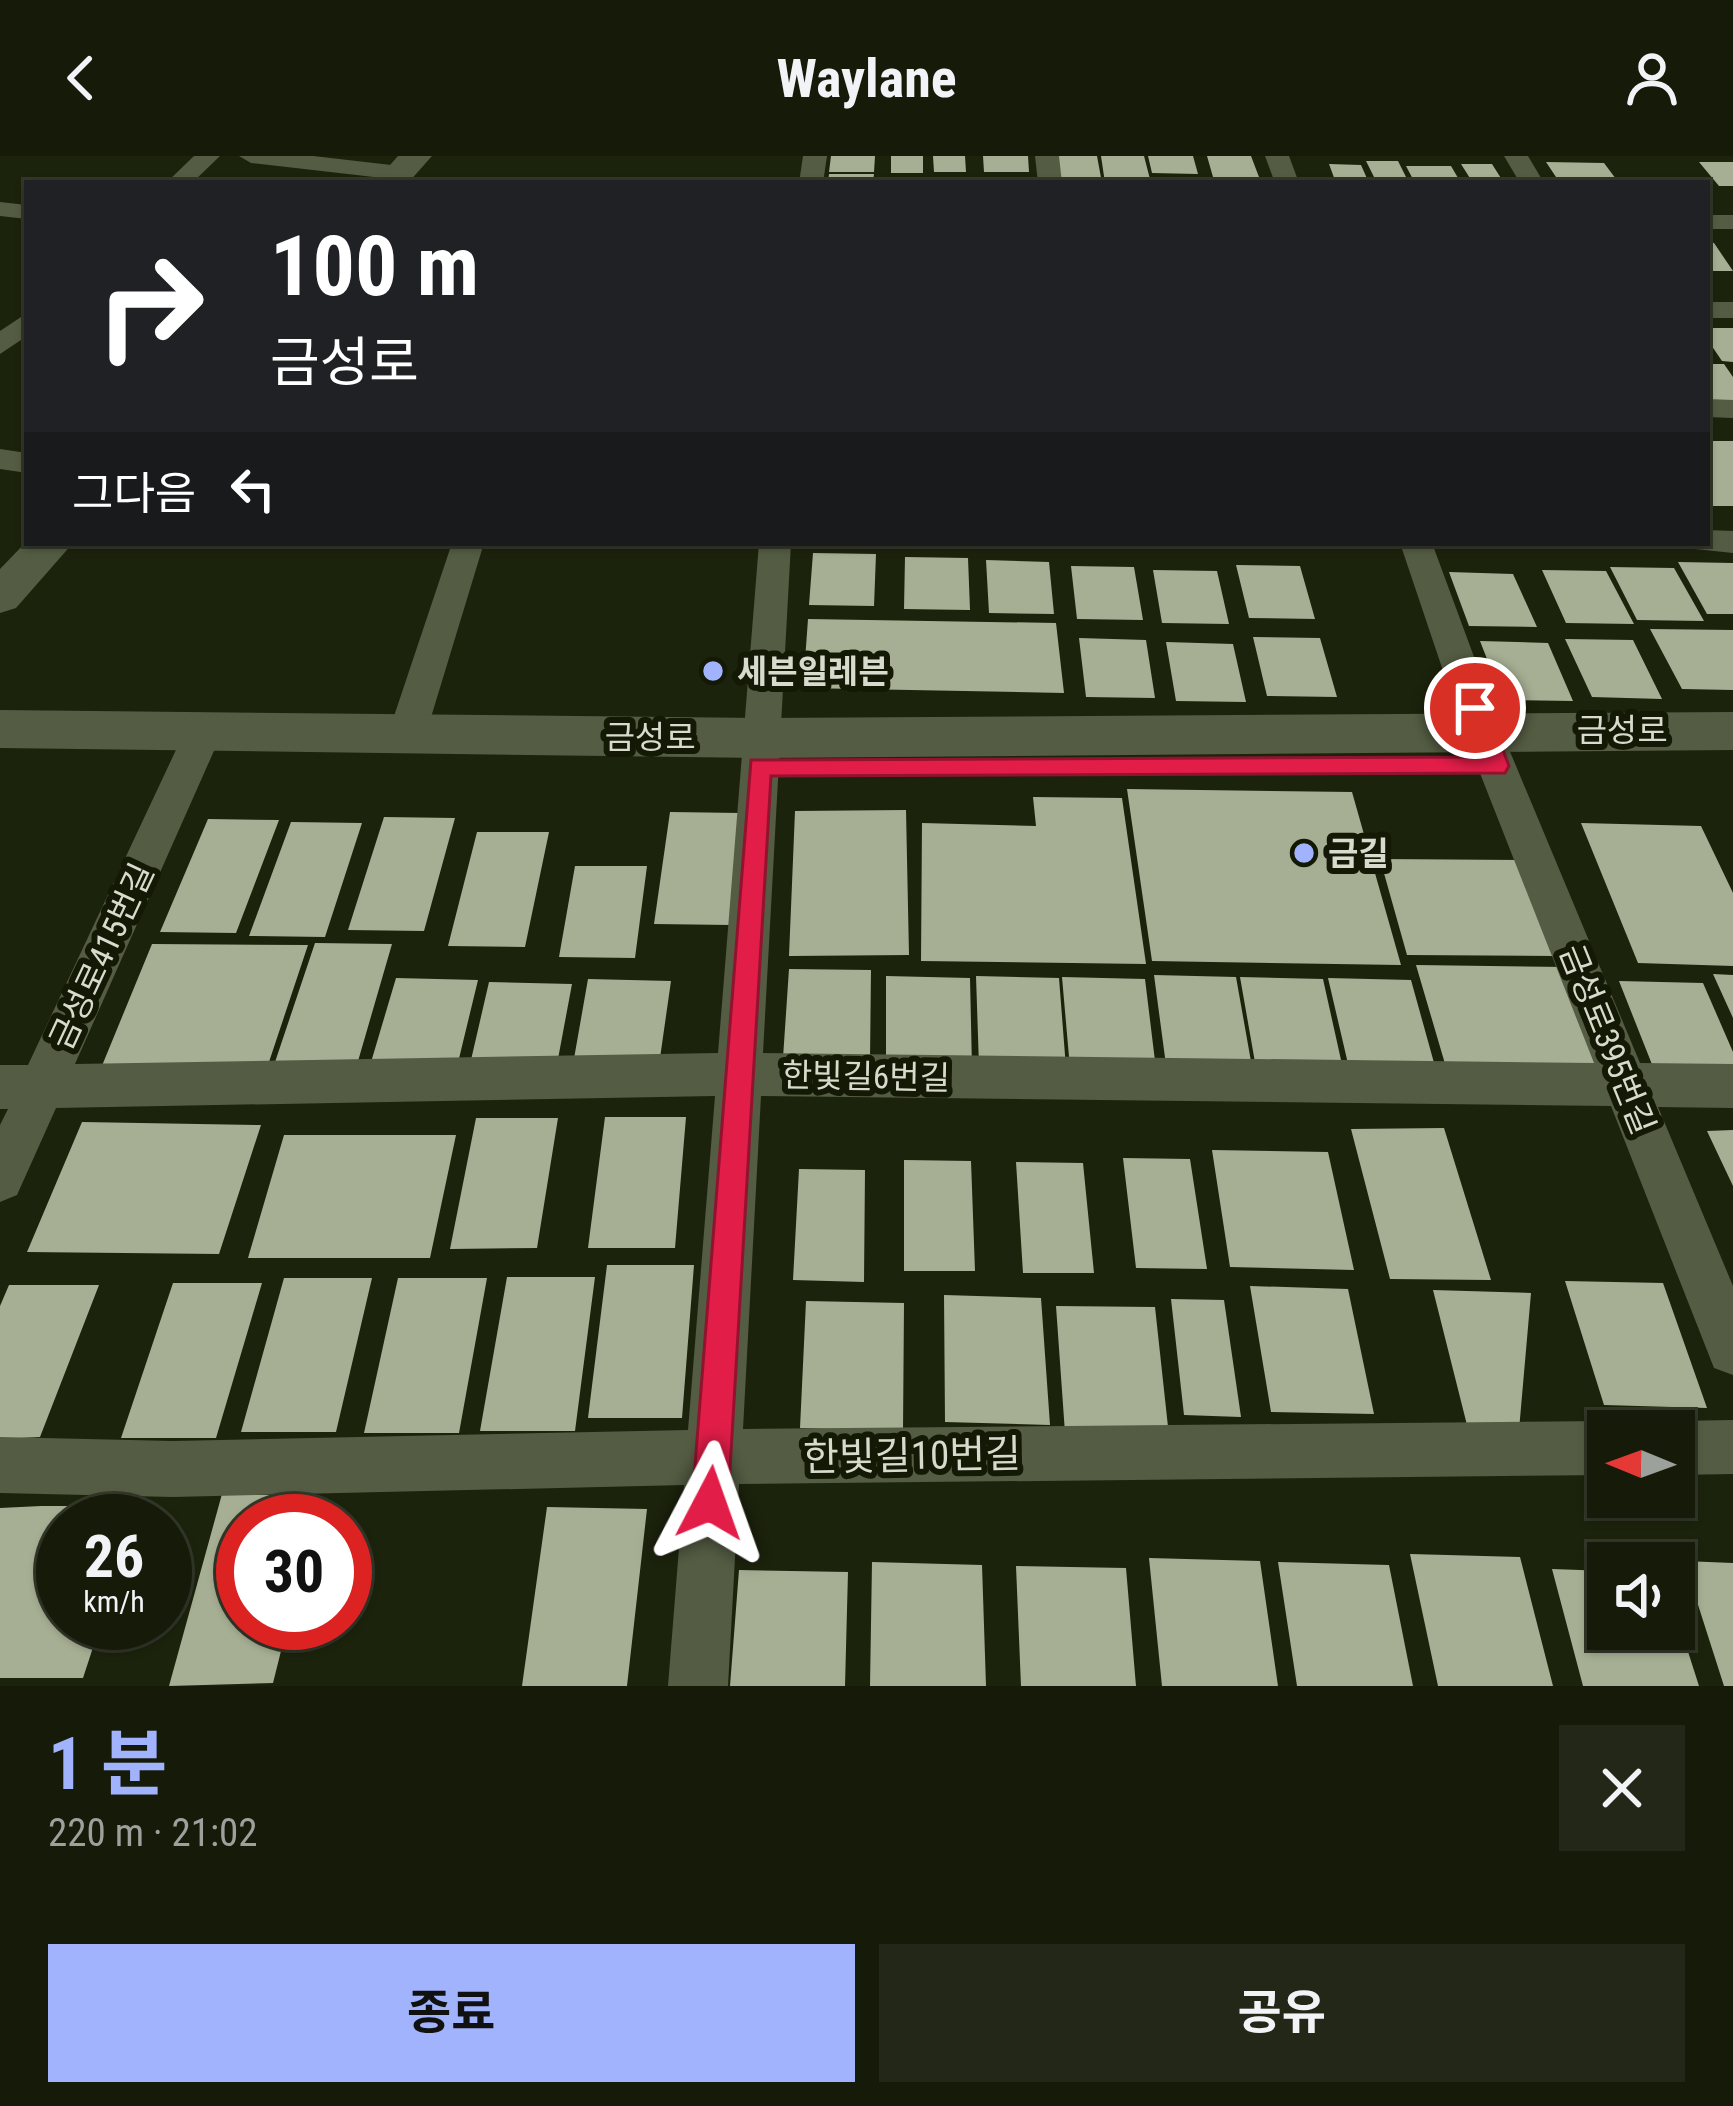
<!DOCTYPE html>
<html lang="ko">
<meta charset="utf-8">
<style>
body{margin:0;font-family:"Roboto Condensed","Noto Sans KR",sans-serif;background:#222717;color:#f1f3f6;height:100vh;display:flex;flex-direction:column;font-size:45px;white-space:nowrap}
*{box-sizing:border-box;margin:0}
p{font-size:39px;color:#9da19c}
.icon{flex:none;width:66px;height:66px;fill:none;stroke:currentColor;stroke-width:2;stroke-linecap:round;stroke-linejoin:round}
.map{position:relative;height:1530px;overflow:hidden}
.drawer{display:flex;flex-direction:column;background:#151a09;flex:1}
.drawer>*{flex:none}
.guide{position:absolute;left:24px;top:24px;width:1686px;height:366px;border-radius:0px;box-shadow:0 3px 9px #0004,0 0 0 3px #34382a;background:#202124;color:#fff;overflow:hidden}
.needle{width:78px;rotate:271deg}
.controls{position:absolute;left:1587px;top:1254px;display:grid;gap:24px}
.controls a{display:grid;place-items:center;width:108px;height:108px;border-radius:0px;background:#151a09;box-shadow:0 3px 9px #0004,0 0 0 3px #34382a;font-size:60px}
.speed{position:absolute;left:36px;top:1338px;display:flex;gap:24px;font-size:60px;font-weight:700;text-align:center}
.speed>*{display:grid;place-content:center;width:156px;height:156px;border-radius:50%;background:#151a09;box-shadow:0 3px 9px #0004,0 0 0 3px #34382a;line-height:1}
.speed small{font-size:30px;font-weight:400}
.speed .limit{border:18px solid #d22;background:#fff;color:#111}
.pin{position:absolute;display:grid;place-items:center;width:102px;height:102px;color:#fff;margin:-51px;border:6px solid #fff;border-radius:50%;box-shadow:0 3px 12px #0007}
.me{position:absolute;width:132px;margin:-66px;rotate:4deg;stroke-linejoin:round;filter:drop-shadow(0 0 9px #0008)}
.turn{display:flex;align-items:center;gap:42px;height:252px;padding:0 48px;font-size:54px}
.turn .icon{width:156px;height:156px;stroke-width:2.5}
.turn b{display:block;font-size:84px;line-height:102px}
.then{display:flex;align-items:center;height:114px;padding:0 48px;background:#0003;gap:24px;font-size:45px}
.round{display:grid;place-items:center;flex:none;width:126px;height:126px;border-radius:0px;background:#222717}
.summary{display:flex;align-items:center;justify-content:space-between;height:204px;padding:0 48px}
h1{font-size:72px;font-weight:700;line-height:90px;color:#a1b3fd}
.primary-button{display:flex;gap:24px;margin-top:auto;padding:24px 48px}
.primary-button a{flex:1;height:138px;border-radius:0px;background:#a1b3fd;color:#111;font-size:48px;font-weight:700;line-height:138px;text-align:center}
.primary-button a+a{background:#222717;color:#f1f3f6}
header{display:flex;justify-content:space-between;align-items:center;height:156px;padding:0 48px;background:#151a09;font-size:54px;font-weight:700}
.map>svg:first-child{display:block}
.building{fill:#a6af93}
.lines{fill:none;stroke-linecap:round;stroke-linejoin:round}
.street{fill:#545c43;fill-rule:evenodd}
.secondary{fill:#545c43;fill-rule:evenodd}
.route{fill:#e11d48;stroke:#92132f;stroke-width:3}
.poi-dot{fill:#a1b3fd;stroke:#131904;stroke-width:4.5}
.labels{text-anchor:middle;stroke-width:12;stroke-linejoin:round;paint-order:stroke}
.poi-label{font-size:33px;font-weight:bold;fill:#d6dbcd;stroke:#131904;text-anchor:start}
.street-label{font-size:33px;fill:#d6dbcd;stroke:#131904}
.near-street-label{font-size:39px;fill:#d6dbcd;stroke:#131904}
</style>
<header><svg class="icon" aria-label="back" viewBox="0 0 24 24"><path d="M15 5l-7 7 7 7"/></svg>Waylane<svg class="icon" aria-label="person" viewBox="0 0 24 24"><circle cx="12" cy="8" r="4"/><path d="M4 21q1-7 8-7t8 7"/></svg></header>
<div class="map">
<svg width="1733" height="1530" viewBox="0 0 1733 1530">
<rect width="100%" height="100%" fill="#1c230c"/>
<!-- building -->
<path class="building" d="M831,0H875L874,16H829Z
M891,0H923V17H891Z
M933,0H965L966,16H934Z
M983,0H1028L1029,16H984Z
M1053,0H1097L1102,27H1057Z
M1101,0H1144L1151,27H1105Z
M1148,0H1193L1198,18L1152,17Z
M1207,0H1251L1259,21H1213Z
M1366,5H1398L1409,27H1377Z
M1546,6L1604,7L1619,27H1560Z
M1699,6H1733V30H1719Z
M1329,8L1361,9L1369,27H1336Z
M1461,8H1492L1504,27H1473Z
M1406,10H1451L1461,27H1415Z
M829,18H874L873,27H828Z
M1707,86L1714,87L1733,115H1707Z
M1707,172H1733V206L1722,205L1707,183Z
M1707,208H1724L1733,221V245L1707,244Z
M1707,285H1733V350H1707Z
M813,397L876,398L874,450L809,449Z
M905,401L968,402L970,454L904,453Z
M986,404L1049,406L1054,458L989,457Z
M1678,406L1733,407V458H1707Z
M1236,409L1300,410L1315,463L1249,462Z
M1071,410L1134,411L1143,464L1077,463Z
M1610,411L1674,412L1704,465L1637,464Z
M1153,414L1217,415L1229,468L1162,467Z
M1542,414L1606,415L1634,468L1566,467Z
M1449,416L1513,418L1537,471L1469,470Z
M808,463L1056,467L1064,537L803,532Z
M1650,473L1733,474V534L1682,533Z
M1253,481L1320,482L1337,541L1267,540Z
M1079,482L1146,484L1155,542L1086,541Z
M1565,483L1633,484L1662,543L1592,541Z
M1480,485L1548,487L1573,545L1503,544Z
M1166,486L1233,488L1246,546L1176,545Z
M1127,633L1352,636L1401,809L1152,805Z
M1033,641L1122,642L1146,808L921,805L922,667L1036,670Z
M906,654L909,799L789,800L795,655Z
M670,656L741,657L731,769L654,768Z
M384,661L455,662L424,775L348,774Z
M208,663L279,664L236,777L160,776Z
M291,666L362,667L325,781L249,780Z
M1581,667L1701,670L1733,737V810L1638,807Z
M477,676H549L525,791L448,790Z
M1380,703L1520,704L1556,800L1407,799Z
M575,710H647L635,802L559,801Z
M315,787L392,788L354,919L271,918Z
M152,788L308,789L265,918L99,917Z
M1416,809L1565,811L1607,920L1448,918Z
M789,813L871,814L870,904L783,902Z
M1713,818L1733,819V862Z
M1154,819L1236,821L1252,911L1166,909Z
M886,820L970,822L972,912L886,910Z
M976,820L1059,822L1066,912L979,910Z
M1062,821L1145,823L1156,913L1070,912Z
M1240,821L1323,823L1343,913L1256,912Z
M396,822L478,824L456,915L369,913Z
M1328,822L1411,824L1436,914L1349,912Z
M588,823L671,825L658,916L572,914Z
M1619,825L1703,827L1733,896V918L1655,916Z
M489,826L572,828L555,919L468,917Z
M605,961H686L675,1092H588Z
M476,962H558L537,1092L450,1093Z
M82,966L261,969L219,1098L27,1096Z
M1444,972L1491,1124L1390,1123L1351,973Z
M1733,974V1030L1707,975Z
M284,979H456L430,1102H248Z
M1212,994L1328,996L1354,1114L1230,1111Z
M1123,1002L1190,1003L1207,1113L1136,1112Z
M904,1004L971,1005L975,1115H904Z
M1016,1006L1083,1007L1094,1117H1023Z
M799,1013L865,1014L864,1126L793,1124Z
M607,1109H694L682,1262H588Z
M507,1121H595L575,1275H480Z
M284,1122H372L336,1276H241Z
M398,1122H487L459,1277H364Z
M1565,1125L1663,1127L1707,1252L1604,1249Z
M173,1127H262L216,1282H121Z
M9,1129H99L40,1281L0,1283V1150Z
M1250,1130L1348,1133L1374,1258L1271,1256Z
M1433,1134L1531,1137L1519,1274L1468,1273Z
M944,1139L1041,1142L1050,1269L945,1266Z
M1171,1143L1224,1144L1241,1261L1184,1259Z
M806,1145L904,1147L903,1275L800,1272Z
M1056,1150L1155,1151L1169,1280L1065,1277Z
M222,1338L320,1340L314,1365H243V1467H288L273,1527L169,1530Z
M41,1350H138L133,1365H63V1467H101L83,1522H0V1352Z
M547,1351L647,1353L627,1530H522Z
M1410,1398L1520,1401L1553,1530H1438Z
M1149,1402L1260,1405L1278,1530H1162Z
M1684,1405L1733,1407V1530H1724Z
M872,1406L982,1409L986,1530H870Z
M1278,1406L1389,1409L1413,1530H1297Z
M1016,1410L1126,1412L1136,1530H1021Z
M1552,1413L1608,1415V1473H1674L1675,1455L1699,1530H1583Z
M739,1414L848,1416L845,1530H730Z"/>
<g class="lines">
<!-- street -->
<path class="street" d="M194,0H220L192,27H166Z
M239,0H313L400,10L412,17L400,24L251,7Z
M803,0H827L823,27H799Z
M1035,0H1059L1062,27H1038Z
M1265,0H1289L1299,27H1275Z
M1504,0H1528L1544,27H1520Z
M0,46L27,49V63L0,60Z
M1707,59H1733V73H1707Z
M1707,146H1733V162H1707Z
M27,157V180L0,198V175Z
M1707,243L1733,244V262L1707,261Z
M0,293L27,297V317L0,313Z
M1707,374L1733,375V397L1695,393L1692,387H1707Z
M452,387H484L425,581L419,591L406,595L393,591L387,581Z
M759,387H791L763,897L1594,907L1463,574L1400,387H1432L1501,574L1640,907L1733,908V952L1658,951L1733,1130V1219L1714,1212L1611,950L761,940L743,1273L1608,1265L1628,1275H1608V1319L739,1328L728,1530H668L684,1329L173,1341L0,1337V1281L173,1285L688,1274L715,940L56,952L17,1039L0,1046V969L8,953H0V909H28L183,579L189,569L202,565L215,569L221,579L75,908L718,897Z
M1733,1264V1318L1674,1319V1275L1655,1273L1674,1265Z"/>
<!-- secondary -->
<path class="secondary" d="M398,0H432L408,27H374Z
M27,385L73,387L16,452L0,457V413Z
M0,554L761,562L1733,556V594L761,602L0,592Z"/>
</g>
<!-- route -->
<path class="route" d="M1475,543L1487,552L1509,610L1505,617L771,620L728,1347L723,1360L710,1365L697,1360L692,1347L751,604L1481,601L1463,552Z"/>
<!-- markers -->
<g class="poi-dot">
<circle cx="713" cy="515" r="12"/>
<circle cx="1304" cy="697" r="12"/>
</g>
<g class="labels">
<!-- poi labels -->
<g class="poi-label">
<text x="737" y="527">세븐일레븐</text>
<text x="1328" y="709">금길</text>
</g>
<!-- street labels -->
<g class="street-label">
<text x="1622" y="586">금성로</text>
<text x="650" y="593">금성로</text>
<text transform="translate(101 800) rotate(-65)" y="12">금성로415번길</text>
<text transform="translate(1608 883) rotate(68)" y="12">금성로395번길</text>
<text transform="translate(866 920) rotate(1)" y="12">한빛길6번길</text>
</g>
<!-- near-street labels -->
<g class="near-street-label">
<text transform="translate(912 1299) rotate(-1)" y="14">한빛길10번길</text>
</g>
</g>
</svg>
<div class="controls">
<a><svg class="needle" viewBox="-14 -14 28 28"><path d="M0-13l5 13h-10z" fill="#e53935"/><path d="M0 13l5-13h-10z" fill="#9da19c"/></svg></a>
<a><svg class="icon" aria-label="sound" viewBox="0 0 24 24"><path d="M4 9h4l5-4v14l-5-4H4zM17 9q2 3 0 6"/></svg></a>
</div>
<div class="speed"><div>26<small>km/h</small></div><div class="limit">30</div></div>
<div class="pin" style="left:1475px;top:552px;background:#d93025"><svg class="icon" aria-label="arrive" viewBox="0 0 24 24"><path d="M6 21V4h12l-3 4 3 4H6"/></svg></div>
<svg class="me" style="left:710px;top:1347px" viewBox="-20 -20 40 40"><path d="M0-17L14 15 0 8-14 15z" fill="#e11d48" stroke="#fff" stroke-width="4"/></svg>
<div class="guide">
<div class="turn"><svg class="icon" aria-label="right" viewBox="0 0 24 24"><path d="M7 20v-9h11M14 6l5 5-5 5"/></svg><div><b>100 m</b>금성로</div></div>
<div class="then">그다음<svg class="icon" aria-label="left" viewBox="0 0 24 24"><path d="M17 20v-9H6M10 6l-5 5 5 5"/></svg></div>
</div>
</div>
<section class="drawer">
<div class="summary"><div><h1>1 분</h1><p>220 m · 21:02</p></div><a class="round"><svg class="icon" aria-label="close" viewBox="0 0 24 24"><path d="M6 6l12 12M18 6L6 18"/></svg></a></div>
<div class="primary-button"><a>종료</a><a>공유</a></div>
</section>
